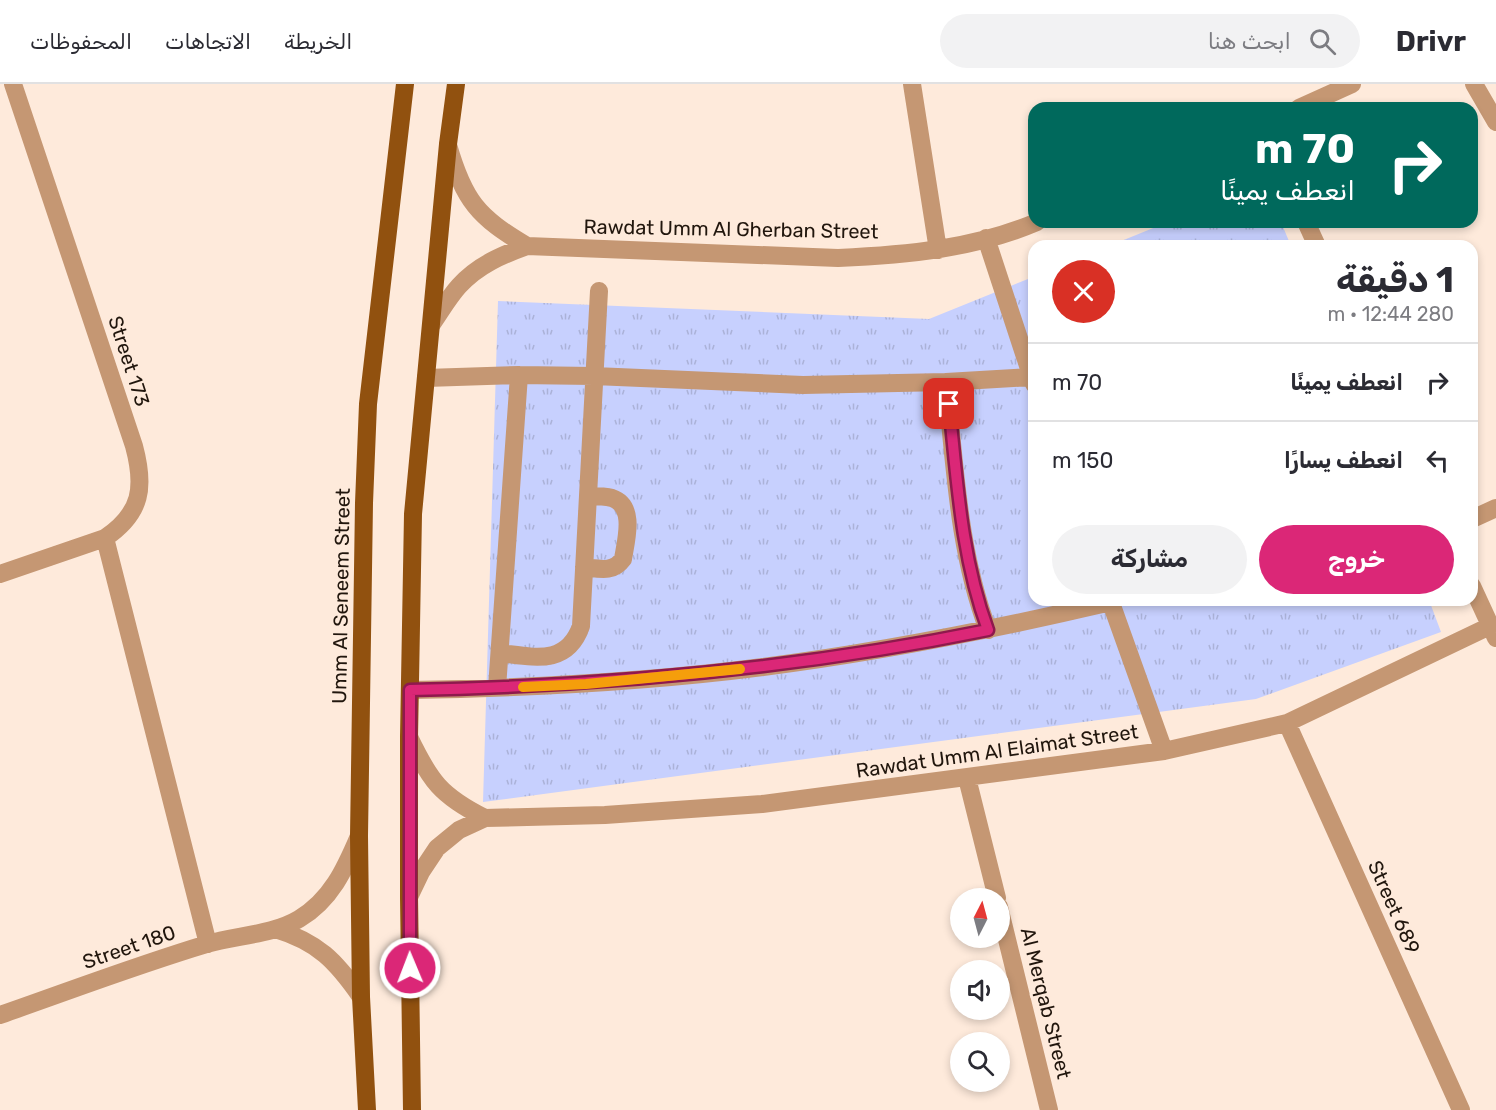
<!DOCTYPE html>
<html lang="ar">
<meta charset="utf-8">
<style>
body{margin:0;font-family:Rubik,Vazirmatn,sans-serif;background:#f2f2f3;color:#2b2b33;direction:rtl;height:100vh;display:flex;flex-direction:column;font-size:22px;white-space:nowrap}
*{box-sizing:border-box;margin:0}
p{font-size:20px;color:#7c7c81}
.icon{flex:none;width:33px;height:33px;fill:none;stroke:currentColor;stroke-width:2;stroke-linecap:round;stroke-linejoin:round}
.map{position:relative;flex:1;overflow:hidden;direction:ltr}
.details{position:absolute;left:1028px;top:156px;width:450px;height:366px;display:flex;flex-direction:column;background:#fff;border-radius:18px;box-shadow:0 3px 9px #0003;direction:rtl}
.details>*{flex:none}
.guide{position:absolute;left:1028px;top:18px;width:450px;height:126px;border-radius:18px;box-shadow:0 3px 9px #0003;direction:rtl;background:#00695c;color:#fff;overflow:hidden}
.needle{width:39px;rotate:6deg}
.buttons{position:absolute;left:950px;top:804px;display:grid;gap:12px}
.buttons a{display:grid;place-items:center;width:60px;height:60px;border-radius:50%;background:#fff;box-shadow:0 3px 9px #0003;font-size:30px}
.pin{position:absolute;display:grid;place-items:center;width:51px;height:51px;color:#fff;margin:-26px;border-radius:12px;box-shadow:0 3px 9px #0006}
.me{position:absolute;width:66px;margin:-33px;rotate:359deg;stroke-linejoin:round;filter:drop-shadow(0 0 4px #0008)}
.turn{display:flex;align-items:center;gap:21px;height:126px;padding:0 24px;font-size:27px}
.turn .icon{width:78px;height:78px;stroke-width:2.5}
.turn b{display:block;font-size:42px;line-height:51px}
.round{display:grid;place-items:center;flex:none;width:63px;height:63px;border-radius:32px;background:#f2f2f3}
.head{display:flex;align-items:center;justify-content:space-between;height:102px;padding:0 24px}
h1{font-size:36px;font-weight:700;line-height:45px}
.action{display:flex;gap:12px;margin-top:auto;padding:12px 24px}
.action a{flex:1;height:69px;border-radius:36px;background:#db2777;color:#fff;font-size:24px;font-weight:700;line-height:69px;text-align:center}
.action a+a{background:#f2f2f3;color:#2b2b33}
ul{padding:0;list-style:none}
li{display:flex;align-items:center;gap:18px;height:78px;padding:0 24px;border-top:2px solid #e1e1e2}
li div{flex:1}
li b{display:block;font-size:22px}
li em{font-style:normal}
header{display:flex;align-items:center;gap:36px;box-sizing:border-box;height:84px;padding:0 30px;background:#fff;border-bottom:2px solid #e1e1e2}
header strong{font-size:28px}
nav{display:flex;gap:33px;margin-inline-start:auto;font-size:21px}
.search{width:420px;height:54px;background:#f2f2f3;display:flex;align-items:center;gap:15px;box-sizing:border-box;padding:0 21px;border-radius:33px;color:#7c7c81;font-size:22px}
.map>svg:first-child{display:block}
.grass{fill:url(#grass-tufts)}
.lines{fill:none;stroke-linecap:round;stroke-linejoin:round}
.minor{stroke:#c59773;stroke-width:18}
.major{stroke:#91510f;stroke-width:18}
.route-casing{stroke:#8e194d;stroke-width:15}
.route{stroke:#db2777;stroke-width:10}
.slow{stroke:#f59e0b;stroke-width:10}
.labels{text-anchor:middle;stroke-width:6;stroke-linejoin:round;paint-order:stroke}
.street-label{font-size:20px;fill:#21160d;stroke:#feeadb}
</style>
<header>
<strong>Drivr</strong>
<div class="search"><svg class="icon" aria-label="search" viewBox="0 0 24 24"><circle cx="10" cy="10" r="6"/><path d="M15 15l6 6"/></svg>ابحث هنا</div>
<nav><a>الخريطة</a><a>الاتجاهات</a><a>المحفوظات</a></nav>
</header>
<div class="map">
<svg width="1496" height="1026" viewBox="0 0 1496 1026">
<defs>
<pattern id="grass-tufts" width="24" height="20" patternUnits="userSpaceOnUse" patternTransform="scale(1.5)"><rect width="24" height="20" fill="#c7d0fe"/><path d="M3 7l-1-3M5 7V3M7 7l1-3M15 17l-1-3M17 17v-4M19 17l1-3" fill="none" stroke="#abb2d8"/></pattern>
</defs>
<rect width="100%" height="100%" fill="#feeadb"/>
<!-- grass -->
<path class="grass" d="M1168,138H1281L1291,162H1109Z
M1033,193L1034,516H1429L1441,548L1256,615L483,718L498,217L929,235Z"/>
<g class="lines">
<!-- minor -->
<path class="minor" d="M912,0L938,166
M1474,0L1496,38
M1299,24L1352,0
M448,61C464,117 478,133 527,162
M1306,138L1317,162
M986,154L1034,300
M432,240C441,227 449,213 459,202C478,181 502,171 527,162L838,174C905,171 974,165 1037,138
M426,294L519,291L594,292L803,301L946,298L1031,293
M946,298C955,381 958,467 988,546
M1472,435L1496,424
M105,454L208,860
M584,483C600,485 613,489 623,475C626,456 636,422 612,414C605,412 596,412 588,412
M0,490L105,454C142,429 145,403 134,362L13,0
M1472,502L1496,554
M1110,516L1164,667
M500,569C534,573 567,582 581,542L599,207
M497,604L519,291
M410,606C528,604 646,598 763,583C880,568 996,545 1111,518
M1287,639L1461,1026
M409,653C430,697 441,712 485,734
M967,694L997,814
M409,813L421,788L437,764L459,746L485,734L605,731L762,720L1164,667L1287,639L1490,542
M999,823L1049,1026
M275,845C318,858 336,877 361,913
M0,931C69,907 137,881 207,860C237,851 272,851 299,835C331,816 345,785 359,752"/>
<!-- major -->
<path class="major" d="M367,1026L361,913L359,752L364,419L368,320L405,0
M412,1026L409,813V653L413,430L448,60L456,0"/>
</g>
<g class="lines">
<defs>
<path id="route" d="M410,884V606C604,602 797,585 988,546C961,473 957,396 949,320"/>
</defs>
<!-- route casing -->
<use href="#route" class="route-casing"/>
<!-- route -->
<use href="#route" class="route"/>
<!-- slow -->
<path class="slow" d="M523,603L586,600L740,585"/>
</g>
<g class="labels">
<!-- street labels -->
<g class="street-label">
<text transform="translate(731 145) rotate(1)" y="7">Rawdat Umm Al Gherban Street</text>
<text transform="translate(129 277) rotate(72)" y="7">Street 173</text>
<text transform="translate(341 512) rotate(-89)" y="7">Umm Al Seneem Street</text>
<text transform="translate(997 667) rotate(-8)" y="7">Rawdat Umm Al Elaimat Street</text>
<text transform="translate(1394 823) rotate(66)" y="7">Street 689</text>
<text transform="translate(129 863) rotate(-19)" y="7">Street 180</text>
<text transform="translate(1046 919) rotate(76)" y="7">Al Merqab Street</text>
</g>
</g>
</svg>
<div class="buttons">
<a><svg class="needle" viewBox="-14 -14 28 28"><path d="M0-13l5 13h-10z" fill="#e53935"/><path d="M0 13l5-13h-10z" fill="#7c7c81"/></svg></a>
<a><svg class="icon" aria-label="sound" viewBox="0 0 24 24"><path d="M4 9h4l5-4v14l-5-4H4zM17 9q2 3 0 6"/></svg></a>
<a><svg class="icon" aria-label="search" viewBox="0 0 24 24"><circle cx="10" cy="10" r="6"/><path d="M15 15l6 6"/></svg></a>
</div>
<div class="pin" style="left:949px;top:320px;background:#d93025"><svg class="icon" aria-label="arrive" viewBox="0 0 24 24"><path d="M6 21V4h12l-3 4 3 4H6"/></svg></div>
<svg class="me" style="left:410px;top:884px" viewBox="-20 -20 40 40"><circle r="17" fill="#db2777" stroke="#fff" stroke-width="3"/><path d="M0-11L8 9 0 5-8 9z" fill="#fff"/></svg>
<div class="guide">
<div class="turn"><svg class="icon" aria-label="right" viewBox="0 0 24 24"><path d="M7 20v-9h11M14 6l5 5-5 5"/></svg><div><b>70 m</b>انعطف يمينًا</div></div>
</div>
<section class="details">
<div class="head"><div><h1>1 دقيقة</h1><p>280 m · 12:44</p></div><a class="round" style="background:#d93025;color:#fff"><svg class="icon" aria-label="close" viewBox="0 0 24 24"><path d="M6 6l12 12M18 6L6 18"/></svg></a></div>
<ul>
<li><svg class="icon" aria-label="right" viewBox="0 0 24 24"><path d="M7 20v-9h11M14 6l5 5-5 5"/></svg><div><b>انعطف يمينًا</b></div><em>70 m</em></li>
<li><svg class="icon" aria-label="left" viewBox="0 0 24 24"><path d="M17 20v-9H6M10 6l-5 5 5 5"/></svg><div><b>انعطف يسارًا</b></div><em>150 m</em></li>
</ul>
<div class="action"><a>خروج</a><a>مشاركة</a></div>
</section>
</div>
